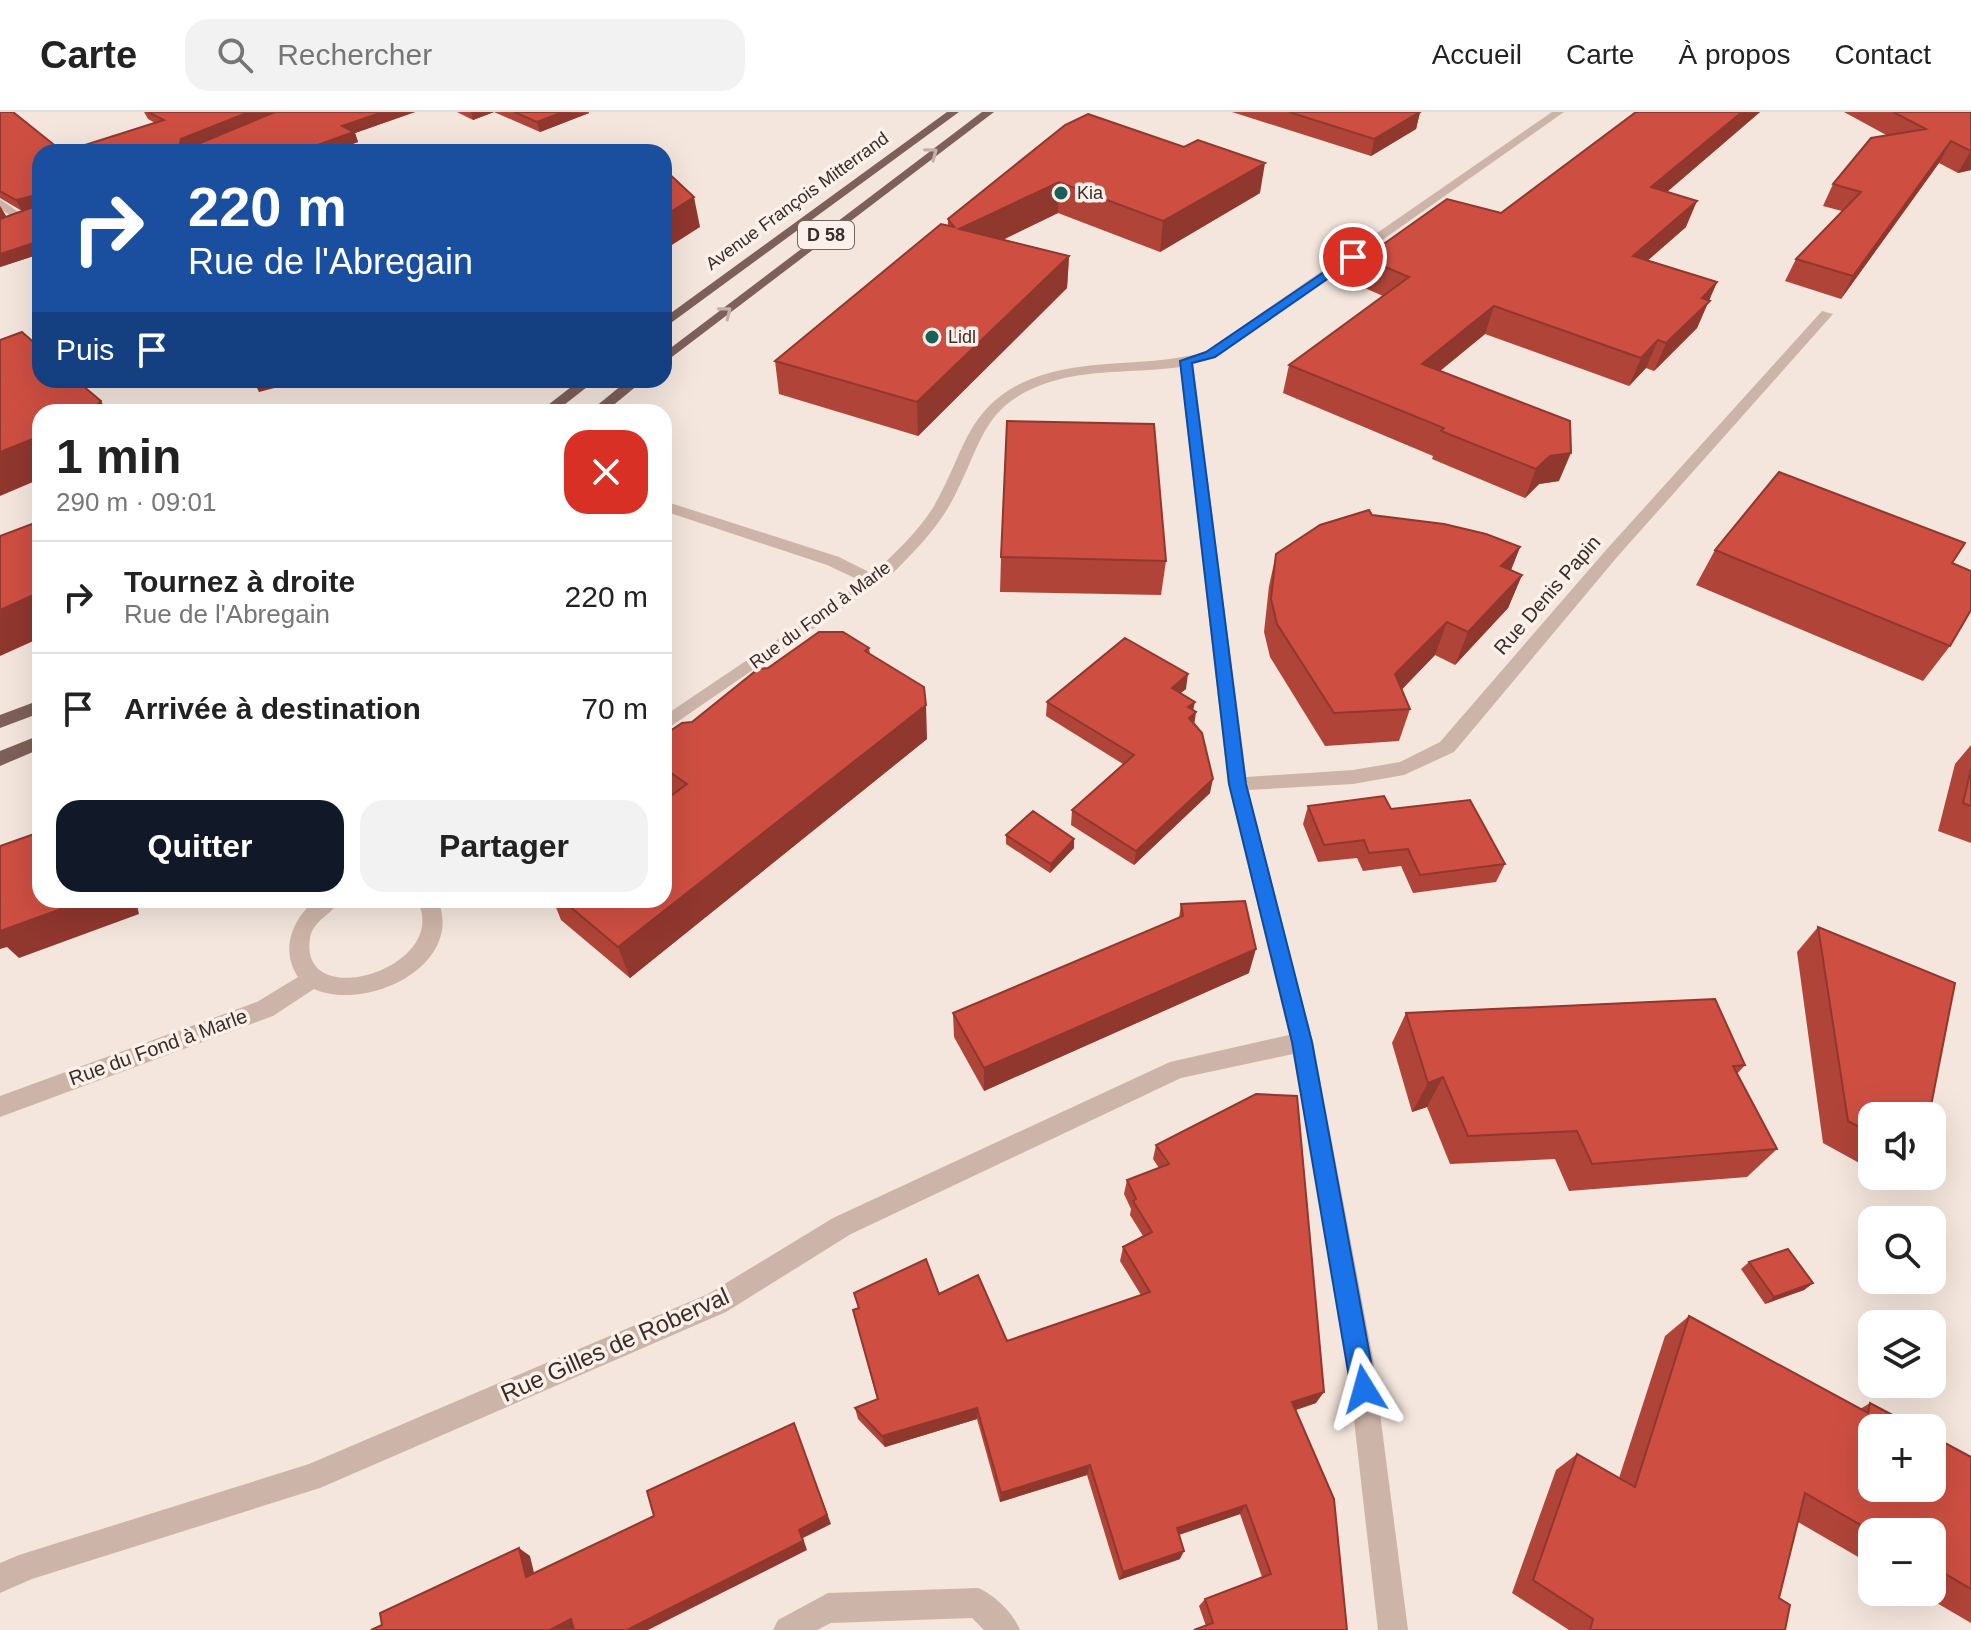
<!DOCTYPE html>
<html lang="fr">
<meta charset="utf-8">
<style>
body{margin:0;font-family:Arial,sans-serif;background:#f2f2f2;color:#222;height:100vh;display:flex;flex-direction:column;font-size:30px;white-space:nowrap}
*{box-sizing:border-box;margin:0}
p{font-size:26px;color:#767676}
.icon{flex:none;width:44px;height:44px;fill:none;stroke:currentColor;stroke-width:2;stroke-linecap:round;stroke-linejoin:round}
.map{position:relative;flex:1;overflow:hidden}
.panel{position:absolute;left:32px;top:292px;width:640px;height:504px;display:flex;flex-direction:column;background:#fff;border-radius:24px;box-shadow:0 8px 32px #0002}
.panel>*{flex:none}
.banner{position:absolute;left:32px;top:32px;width:640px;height:244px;border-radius:24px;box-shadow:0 8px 32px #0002;background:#1a4fa0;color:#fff;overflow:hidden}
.tools{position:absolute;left:1858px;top:990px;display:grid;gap:16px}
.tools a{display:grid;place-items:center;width:88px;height:88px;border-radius:16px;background:#fff;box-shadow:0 8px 32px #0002;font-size:40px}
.pin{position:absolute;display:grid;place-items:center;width:68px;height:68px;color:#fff;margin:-34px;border:4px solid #fff;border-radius:50%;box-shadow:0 2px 8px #0007}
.me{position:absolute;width:88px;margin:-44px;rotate:352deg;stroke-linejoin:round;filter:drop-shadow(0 0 6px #0008)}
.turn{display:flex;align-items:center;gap:28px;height:168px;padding:0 24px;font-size:36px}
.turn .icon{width:104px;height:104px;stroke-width:2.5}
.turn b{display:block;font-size:56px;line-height:68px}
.then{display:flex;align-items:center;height:76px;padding:0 24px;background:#0003;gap:16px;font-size:30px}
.round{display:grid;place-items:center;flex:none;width:84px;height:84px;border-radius:24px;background:#f2f2f2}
.summary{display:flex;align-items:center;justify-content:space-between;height:136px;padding:0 24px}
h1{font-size:48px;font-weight:600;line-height:60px}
.primary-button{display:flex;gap:16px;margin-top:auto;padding:16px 24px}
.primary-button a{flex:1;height:92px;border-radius:24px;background:#111827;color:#fff;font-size:32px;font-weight:600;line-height:92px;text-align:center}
.primary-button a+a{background:#f2f2f2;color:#222}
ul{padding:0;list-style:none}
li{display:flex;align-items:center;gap:24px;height:112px;padding:0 24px;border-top:2px solid #e0e0e0}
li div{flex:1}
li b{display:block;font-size:30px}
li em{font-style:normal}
header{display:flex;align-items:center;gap:48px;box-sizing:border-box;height:112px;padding:0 40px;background:#fff;border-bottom:2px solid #e0e0e0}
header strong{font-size:38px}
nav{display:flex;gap:44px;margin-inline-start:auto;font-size:28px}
.search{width:560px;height:72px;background:#f2f2f2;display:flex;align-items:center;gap:20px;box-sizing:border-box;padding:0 28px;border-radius:24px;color:#767676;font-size:30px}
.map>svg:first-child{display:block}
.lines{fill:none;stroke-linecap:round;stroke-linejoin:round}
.minor{fill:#cdb4a8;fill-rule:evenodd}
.major{fill:#7d6059;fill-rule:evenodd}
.wall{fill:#b14439}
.shaded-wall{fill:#90372e}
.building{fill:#ce4f42;stroke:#90372e;stroke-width:2}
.oneway{stroke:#c2b0a9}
.route{fill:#1a73e8;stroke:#114b97;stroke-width:2}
.poi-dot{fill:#1b5f59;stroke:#fbf1ea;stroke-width:3}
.labels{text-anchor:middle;stroke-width:7;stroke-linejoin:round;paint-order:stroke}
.far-poi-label{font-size:18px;fill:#3a2c29;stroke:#fbf1ea;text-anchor:start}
.far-street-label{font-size:18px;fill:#3a2c29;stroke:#fbf1ea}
.shield{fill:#fbf1ea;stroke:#746763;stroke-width:2}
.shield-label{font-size:18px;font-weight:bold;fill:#3a2c29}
.street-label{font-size:20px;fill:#3a2c29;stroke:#fbf1ea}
.near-street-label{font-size:24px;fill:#3a2c29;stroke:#fbf1ea}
</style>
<header>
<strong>Carte</strong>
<div class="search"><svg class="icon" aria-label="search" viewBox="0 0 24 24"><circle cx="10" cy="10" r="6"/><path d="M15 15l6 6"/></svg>Rechercher</div>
<nav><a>Accueil</a><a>Carte</a><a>À propos</a><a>Contact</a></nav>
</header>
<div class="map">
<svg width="1971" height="1518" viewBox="0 0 1971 1518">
<rect width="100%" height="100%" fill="#f4e6dd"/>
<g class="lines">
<!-- minor -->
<path class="minor" d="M1552,0H1564L1215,246L1193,252L1246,665L1353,658L1400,650L1440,630L1606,438L1822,199L1833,202L1618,444L1454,640L1404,663L1353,672L1248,678L1313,930L1373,1247L1408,1518H1378L1347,1247L1293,942L1181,966L851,1122L726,1200L320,1376L32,1467L0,1481V1451L19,1443L309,1352L708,1182L833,1106L1170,950L1289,923L1228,672L1180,255C1139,261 1097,257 1057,268C982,289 984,328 953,387C938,416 914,440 891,463L664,619V604L863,470L827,453L664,399V389L839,445L873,462C895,441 918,420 934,394C965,341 966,293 1031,267C1086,245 1149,256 1205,240Z
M0,87L24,104V108H16L0,96Z
M315,788H340C333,802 313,808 310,826C298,903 453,856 417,788H438C465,855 365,900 314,877L273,904L0,1005V984L257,890L298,865C280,838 292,808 315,788Z
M978,1476C995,1483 1013,1501 1020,1518H984L972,1506L831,1511L817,1518H773L778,1508L828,1481Z"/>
<!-- major -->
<path class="major" d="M947,0H959L664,216V206Z
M982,0H994L664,251V241Z
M580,268H596L555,300H539Z
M628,268H644L605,300H589Z
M40,588V601L0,616V603Z
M40,623V637L0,654V639Z"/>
</g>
<!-- wall -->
<path class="wall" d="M0,0H13L63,40L155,11L148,7L144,0H415L355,21L358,30L330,40H40V142L0,155V94L6,104L5,105L24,98L22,99L0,86Z
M457,0H494L473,8Z
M494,0H589V1L540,20Z
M1232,0H1420L1416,17L1371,44Z
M1636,0H1760L1667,80L1686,115L1648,148L1717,170L1697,216L1654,259L1646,256L1629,274L1485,222L1440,259L1559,369L1539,372L1525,386L1432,347L1433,344L1283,281L1289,253L1383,184L1358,173L1364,146L1501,101Z
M1844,0H1971V58L1958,61L1939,51L1841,187L1785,169L1796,147L1842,99L1823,94L1833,72L1888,24Z
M1065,13L1260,81L1160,140L1058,101L1003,127L1069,144L1067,176L918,324L779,282L775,249L948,114V107Z
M1372,403L1520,435L1511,458L1522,463L1508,496L1455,553L1435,543L1402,577L1410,597L1399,629L1325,634L1270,545L1264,520L1269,474L1276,442Z
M1715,438L1950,534L1923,569L1696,473Z
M1001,445L1166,449L1161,483L1000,480Z
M869,536L870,542L927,627L630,866L561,808L553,788H664L669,686L664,682V623L692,610L768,556Z
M1186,577L1180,581L1193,598L1194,612L1210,681L1134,753L1071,713L1072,698L1123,652L1046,604L1047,590Z
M1971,633V731L1938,719L1955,652Z
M1308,694L1391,697L1505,752L1496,770L1413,781L1401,754L1363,759L1357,746L1318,750L1303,712Z
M1006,723L1074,727V736L1050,761L1006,732Z
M1181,792L1249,861L984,979L954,925L953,901L1179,806Z
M1818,815L1872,1004V1058L1823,1031L1797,840Z
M1406,901L1745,953L1737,962L1777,1037L1747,1065L1569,1079L1555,1047L1450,1052L1427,995L1412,1000L1392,931Z
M1156,1033L1316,1291L1296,1298L1347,1518L1206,1514L1199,1494L1205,1487L1262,1465L1240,1402L1179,1423L1180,1447L1119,1468L1087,1363L1000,1390L977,1307L885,1335L858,1307L855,1296L877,1287L853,1198L858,1196L854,1181L939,1182L1007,1229L1141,1183L1120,1149L1123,1135L1143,1124L1130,1103L1131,1097L1124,1082L1127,1068L1159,1056L1153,1047Z
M1883,1064H1899L1892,1069Z
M1749,1150L1813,1171L1804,1178L1765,1192L1741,1157Z
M1689,1204L1860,1297L1870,1291L1971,1345V1511L1918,1480H1932V1420H1872V1453L1798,1410L1779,1486L1785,1518H1569L1512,1481L1556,1358L1577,1342L1619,1366L1665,1224Z"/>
<!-- shaded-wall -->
<path class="shaded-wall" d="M249,0H279L186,37L180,32L181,27Z
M383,0H415L355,21L358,30L330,40H298L342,14Z
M471,0H494L473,8Z
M563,0L589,1L540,20L537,10Z
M1420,0L1416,17L1371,44L1374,27Z
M1742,0H1760L1641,102L1651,75Z
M1951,29L1939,51L1841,187L1853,164Z
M1971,39V58L1958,61L1970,40Z
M1265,51L1260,81L1160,140L1163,109Z
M1059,70L1058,101L960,149L959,117Z
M36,83L40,94L22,99L16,88Z
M694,85L700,115L664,138V104Z
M1697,89L1686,115L1622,171L1633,144Z
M0,94L6,104L0,108Z
M40,129V142L0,155V142Z
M1069,144L1067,176L918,324L917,290Z
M1717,170L1697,216L1654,259L1666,231L1702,186Z
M1494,194L1485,222L1414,280L1422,252Z
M1658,228L1646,256L1629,274L1641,246Z
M253,268H305L259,280Z
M101,289L107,300H91Z
M40,324V367L0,384V340Z
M1571,341L1559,369L1539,372L1525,386L1536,357L1550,344Z
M1520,435L1507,468L1501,454Z
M1522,463L1508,496L1455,553L1468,520Z
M40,480V526L0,544V498Z
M1447,510L1435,543L1385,595L1395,562Z
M1188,562L1186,577L1169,590L1172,576Z
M1195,590L1192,603L1196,600L1194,614L1187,621L1188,595Z
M926,593L927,627L630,866L618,835Z
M1213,667L1210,681L1134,753L1136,739Z
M1074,727V736L1050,761L1051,752Z
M86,788H136L139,802L19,846L7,835L0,837V813Z
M1256,837L1249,861L984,979V956Z
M1443,965L1427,995L1412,1000L1428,971Z
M1813,1171L1804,1178L1765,1192L1774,1185Z
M1324,1280L1316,1291L1286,1301L1292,1290Z
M977,1296V1307L885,1335L882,1324Z
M794,1311L831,1412L803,1426L807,1438L648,1518H627L799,1418Z
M1090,1353L1087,1363L1000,1390L1001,1381Z
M1246,1393L1240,1402L1172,1425L1177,1416Z
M519,1436L530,1444L537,1473L526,1465Z
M1184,1439L1180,1447L1119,1468L1123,1460Z
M571,1507L574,1518H550Z"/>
<!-- building -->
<path class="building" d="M0,0H13L63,40L164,8L148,0H249L181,27L180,32H198L275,0H383L342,14L354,20L298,40H40V129L0,142V107L36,94V83L16,88L0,79Z
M514,0H563L537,10Z
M1289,0H1420L1374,27Z
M1636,0H1742L1651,75L1697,89L1633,144L1717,170L1702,186L1710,189L1666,231L1658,228L1641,246L1494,194L1422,252L1570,309L1571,341L1550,344L1536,357L1441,319L1444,316L1289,253L1409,165L1364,146L1447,87L1501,101Z
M1893,0H1971V39L1951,29L1853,164L1796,147L1861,80L1833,72L1871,26L1926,17Z
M1088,2L1184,35L1198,28L1265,51L1163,109L1059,70L959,117L1069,144L917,290L775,249L941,112L954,115L948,107L1065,13Z
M664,57L694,85L664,104Z
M22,220L40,236V268H76L101,289L91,300H40V324L0,340V228Z
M1007,309L1154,312L1166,449L1001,445Z
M1779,360L1965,431L1952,451L1971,459V498L1950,534L1715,438Z
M1369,398L1372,403L1444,412L1486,422L1520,435L1501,454L1522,463L1468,520L1447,510L1395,562L1410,597L1334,601L1277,512L1271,487L1276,442L1320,413Z
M40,409V480L0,498V424Z
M819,520H843L869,536L865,539L924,575L926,593L618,835L562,788H664V689L687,672L664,656V623L682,611L692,610L758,557L768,556Z
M1125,526L1188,562L1172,576L1195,590L1188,595L1196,600L1189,606L1202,621L1213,667L1136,739L1072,698L1134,643L1047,590Z
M1971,657V694L1963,691Z
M1384,684L1391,697L1470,688L1505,752L1420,763L1408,737L1369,741L1364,728L1324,733L1308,694Z
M1033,699L1074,727L1051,752L1006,723Z
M40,720V788H86L0,819V734Z
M1245,789L1256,837L984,956L953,901L1183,804L1181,792Z
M1818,815L1955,871L1929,1004H1872V1022L1848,1009Z
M1715,887L1745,953L1733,954L1777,1037L1592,1052L1577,1019L1468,1024L1443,965L1428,971L1406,901Z
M1256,982L1297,984L1324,1280L1292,1290L1334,1387L1347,1518H1194L1213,1511L1205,1487L1271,1462L1246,1393L1177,1416L1184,1439L1123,1460L1090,1353L1001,1381L977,1296L882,1324L855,1296L878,1287L853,1198L859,1196L854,1181L926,1147L939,1182L978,1163L1007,1229L1150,1180L1123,1135L1152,1120L1133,1089L1136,1087L1127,1068L1169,1052L1156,1033Z
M1788,1137L1813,1171L1774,1185L1749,1150Z
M1689,1204L1868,1301L1870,1291L1917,1316H1872V1376H1932V1324L1971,1345V1477L1932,1454V1420H1873L1805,1381L1779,1486L1790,1493L1785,1518H1590L1593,1507L1533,1468L1577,1342L1635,1375Z
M794,1311L827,1403L799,1418L803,1429L627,1518H574L571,1507L550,1518H371L382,1513L380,1501L519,1436L526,1465L654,1404L647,1379Z"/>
<!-- one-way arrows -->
<defs><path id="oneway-chevron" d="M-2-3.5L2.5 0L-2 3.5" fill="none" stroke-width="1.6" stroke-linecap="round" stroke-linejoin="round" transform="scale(2)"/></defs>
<g class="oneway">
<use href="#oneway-chevron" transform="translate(932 41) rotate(-37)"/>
<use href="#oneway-chevron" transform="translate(726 200) rotate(-38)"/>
</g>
<!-- route -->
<path class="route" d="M1349,143L1359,145L1215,245L1192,251L1246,672L1312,930L1376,1277L1372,1286L1364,1289L1355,1286L1351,1277L1292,930L1229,672L1180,249L1206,240Z"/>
<!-- markers -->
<g class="poi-dot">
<circle cx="1061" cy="81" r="8"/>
<circle cx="932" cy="225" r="8"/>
</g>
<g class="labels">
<!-- far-poi labels -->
<g class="far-poi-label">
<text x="1077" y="87">Kia</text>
<text x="948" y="231">Lidl</text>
</g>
<!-- far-street labels -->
<g class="far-street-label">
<text transform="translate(797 89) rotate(-36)" y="6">Avenue François Mitterrand</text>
<text transform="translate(820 503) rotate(-36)" y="6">Rue du Fond à Marle</text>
</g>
<!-- shield labels -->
<rect class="shield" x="798" y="109" width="56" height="28" rx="6"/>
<g class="shield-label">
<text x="826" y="129">D 58</text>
</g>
<!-- street labels -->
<g class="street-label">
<text transform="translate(1547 483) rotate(-49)" y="7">Rue Denis Papin</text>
<text transform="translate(158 935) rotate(-20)" y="7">Rue du Fond à Marle</text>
</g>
<!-- near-street labels -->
<g class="near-street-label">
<text transform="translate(615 1233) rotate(-24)" y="8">Rue Gilles de Roberval</text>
</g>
</g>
</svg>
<div class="tools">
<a><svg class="icon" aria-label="sound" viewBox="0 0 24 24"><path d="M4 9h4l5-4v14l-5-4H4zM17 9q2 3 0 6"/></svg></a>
<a><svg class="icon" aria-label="search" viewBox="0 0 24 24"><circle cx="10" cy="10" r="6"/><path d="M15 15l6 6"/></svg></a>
<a><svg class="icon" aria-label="layers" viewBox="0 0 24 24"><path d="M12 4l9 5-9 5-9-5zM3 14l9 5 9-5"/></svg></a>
<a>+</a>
<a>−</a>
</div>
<div class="pin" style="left:1353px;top:145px;background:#d93025"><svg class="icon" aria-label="arrive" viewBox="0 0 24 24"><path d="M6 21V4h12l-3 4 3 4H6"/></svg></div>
<svg class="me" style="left:1364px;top:1277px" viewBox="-20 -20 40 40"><path d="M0-17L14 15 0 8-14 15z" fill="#1a73e8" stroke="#fff" stroke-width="4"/></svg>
<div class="banner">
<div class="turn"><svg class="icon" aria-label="right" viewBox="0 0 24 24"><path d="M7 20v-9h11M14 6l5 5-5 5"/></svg><div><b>220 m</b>Rue de l'Abregain</div></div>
<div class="then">Puis<svg class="icon" aria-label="arrive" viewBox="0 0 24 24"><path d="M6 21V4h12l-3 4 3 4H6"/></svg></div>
</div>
<section class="panel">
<div class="summary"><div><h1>1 min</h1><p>290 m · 09:01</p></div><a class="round" style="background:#d93025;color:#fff"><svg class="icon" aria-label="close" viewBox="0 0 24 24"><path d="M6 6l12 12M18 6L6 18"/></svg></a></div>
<ul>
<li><svg class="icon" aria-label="right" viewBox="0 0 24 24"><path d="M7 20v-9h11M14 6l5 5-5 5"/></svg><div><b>Tournez à droite</b><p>Rue de l'Abregain</p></div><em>220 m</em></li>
<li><svg class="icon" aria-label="arrive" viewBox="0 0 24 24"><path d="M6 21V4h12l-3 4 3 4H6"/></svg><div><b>Arrivée à destination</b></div><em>70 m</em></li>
</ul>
<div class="primary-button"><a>Quitter</a><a>Partager</a></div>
</section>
</div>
